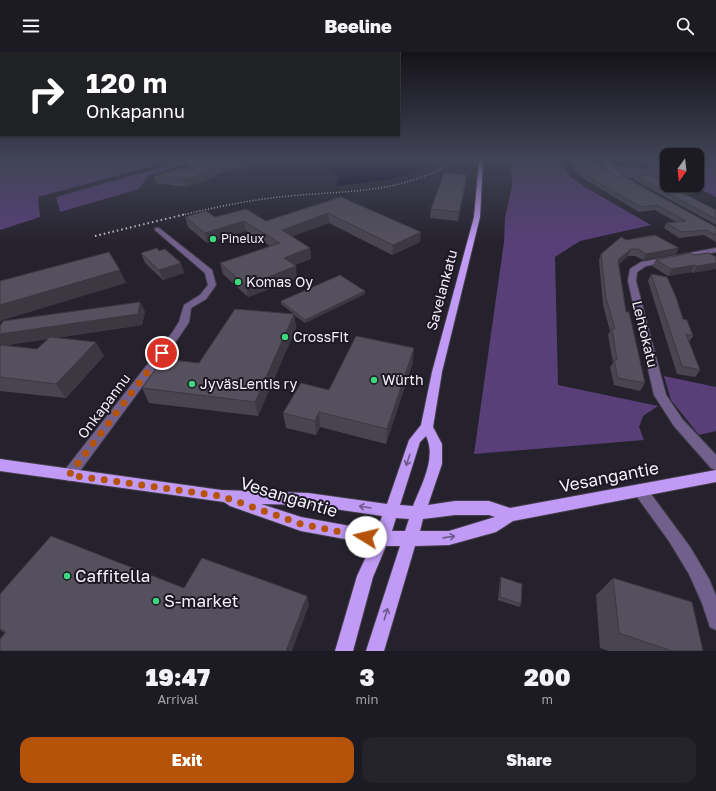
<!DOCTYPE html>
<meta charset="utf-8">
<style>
body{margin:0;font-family:"Golos Text",sans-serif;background:#25232a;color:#f1f3f6;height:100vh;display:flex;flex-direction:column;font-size:15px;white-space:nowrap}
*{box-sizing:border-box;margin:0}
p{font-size:13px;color:#a0a1a5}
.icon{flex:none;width:22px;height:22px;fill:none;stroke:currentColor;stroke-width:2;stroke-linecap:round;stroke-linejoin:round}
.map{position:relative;height:599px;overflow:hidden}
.drawer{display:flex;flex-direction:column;background:#1c1a22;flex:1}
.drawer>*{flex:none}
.top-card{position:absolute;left:0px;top:0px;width:400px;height:84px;box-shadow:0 1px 3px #0004,0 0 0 1px #3a3840;background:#202124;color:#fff;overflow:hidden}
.needle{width:26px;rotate:195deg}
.tools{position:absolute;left:660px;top:96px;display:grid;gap:8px}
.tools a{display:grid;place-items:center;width:44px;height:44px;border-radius:8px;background:#1c1a22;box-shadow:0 1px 3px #0004,0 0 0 1px #3a3840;font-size:20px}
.pin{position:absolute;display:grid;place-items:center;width:34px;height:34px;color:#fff;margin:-17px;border:2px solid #fff;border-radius:50%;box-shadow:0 1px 4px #0007}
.me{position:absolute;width:44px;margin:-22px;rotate:279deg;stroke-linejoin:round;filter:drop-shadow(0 0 3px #0008)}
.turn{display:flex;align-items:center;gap:14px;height:84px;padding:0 20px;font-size:18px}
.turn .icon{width:52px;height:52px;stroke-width:2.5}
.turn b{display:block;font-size:28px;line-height:34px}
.eta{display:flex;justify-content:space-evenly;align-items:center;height:68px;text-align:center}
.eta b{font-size:24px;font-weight:800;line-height:28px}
.action{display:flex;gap:8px;margin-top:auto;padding:8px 20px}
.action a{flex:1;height:46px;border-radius:12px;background:#b45309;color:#fff;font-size:16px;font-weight:800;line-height:46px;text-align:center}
.action a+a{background:#25232a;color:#f1f3f6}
header{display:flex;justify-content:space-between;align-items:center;height:52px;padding:0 20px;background:#1c1a22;font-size:18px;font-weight:800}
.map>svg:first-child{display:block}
.forest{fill:#583f78}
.water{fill:#100022}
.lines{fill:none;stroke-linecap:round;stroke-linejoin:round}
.minor-casing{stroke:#433f4a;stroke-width:2}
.major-casing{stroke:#433f4a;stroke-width:2}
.minor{fill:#71608b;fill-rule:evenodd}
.major{fill:#c09af4;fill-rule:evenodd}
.rail-far1{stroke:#d4d1da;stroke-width:1.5;stroke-dasharray:1 2;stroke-linecap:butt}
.rail{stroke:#d4d1da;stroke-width:2;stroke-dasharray:1.5 3;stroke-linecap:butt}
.wall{fill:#494550;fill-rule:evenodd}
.shaded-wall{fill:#3c3841}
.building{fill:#55505d;stroke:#3c3841}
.oneway{stroke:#6e598c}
.route{stroke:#b45309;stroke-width:7;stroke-dasharray:0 12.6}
.poi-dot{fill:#3ed77d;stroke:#1d1823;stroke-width:1.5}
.labels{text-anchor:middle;stroke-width:4;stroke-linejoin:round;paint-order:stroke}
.far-poi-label{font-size:12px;fill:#f4f1f9;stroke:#1d1823;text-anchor:start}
.poi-label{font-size:14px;fill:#f4f1f9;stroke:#1d1823;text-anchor:start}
.street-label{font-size:14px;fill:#f4f1f9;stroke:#1d1823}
.near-street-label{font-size:17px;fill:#f4f1f9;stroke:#1d1823}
.near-poi-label{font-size:17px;fill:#f4f1f9;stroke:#1d1823;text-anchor:start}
</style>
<header><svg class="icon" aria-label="menu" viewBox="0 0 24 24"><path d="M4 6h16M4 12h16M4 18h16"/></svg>Beeline<svg class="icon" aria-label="search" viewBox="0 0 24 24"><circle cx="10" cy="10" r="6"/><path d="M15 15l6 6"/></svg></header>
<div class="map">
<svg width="716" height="599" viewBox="0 0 716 599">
<rect width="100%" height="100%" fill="#26222d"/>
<!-- forest -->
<path class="forest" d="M0,108H175L38,145L40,165L0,178Z
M187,108H196L148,124L139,137L60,160L56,145Z
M511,108H561L567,122L585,135L651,173L580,189L555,205L558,333L658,354L643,364L639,375L644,388L474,402L504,190L505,166L512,134Z
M647,108H667V126H625L614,119L610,113L650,117Z
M697,108H716V145L691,133H697Z
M664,324L716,335V379L699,383L671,348Z"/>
<!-- water -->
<path class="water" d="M328,108H431C420,127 360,131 338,134L336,133L340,126L322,114Z"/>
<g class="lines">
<defs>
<path id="minor" d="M602,108H607L614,118L634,130V132C622,133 606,119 602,108Z
M155,176H159L212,218L216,233L206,247L191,256L189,270L179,285L74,427L69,429L64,427L62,423L64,419L172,281L179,270L184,253L200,243L208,233L205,221L155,178Z
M716,196V200L646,214L637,220L636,229L666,343L683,368L716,403V418L711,416L674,374L654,343L628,229L630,217L641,210Z
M640,432L645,434L690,495L709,527L716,544V578L710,575L702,551L689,522L669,489L635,442L633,438L635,434Z"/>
<path id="major" d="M479,108H483L480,165L442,320L433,375L442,392V412L428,453L455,449H489L510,456L716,418V430L513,469L496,480L449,493L415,494L384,599H366L400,494H386L373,525L353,599H335L357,524L372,492L301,479L230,454L224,450L0,419V407L221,438L308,441L387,452L409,388L421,373L432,320L474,165ZM426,384C437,406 421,433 413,454L400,453L420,390ZM261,452L308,453L382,464L377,479L301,465ZM455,463H489L495,465L449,479H420L423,467ZM396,466L409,467L405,479H392Z"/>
</defs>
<!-- minor casing -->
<use href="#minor" class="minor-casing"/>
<!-- major casing -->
<use href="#major" class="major-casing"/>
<!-- minor -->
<use href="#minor" class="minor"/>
<!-- major -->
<use href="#major" class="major"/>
<!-- rail-far1 -->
<path class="rail-far1" d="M182,163C217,155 253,147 290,144C352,138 401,142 457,108"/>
<!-- rail -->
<path class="rail" d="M95,184L186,162"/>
</g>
<!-- wall -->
<path class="wall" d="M571,108H593L618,125L716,175V190L704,183L679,186L664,176L666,171L676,170L655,158L639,160L581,125L574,118Z
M610,108H624V110Z
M187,111L248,116L222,121L216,122L217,124L196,132L185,135L156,131L154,123L188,116Z
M636,124L657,126L695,137L693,142L686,143L716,158V173L634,128Z
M466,131L458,169L430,166L431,157Z
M341,145L420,190L392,203L329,171L292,184L310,196L311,207L294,213L297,226L248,245L223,222L220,211L270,194L246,179L207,191L188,175L185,165H215L266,169Z
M626,188L676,202L643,208L635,204H628L619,212L626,260L645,331L640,339L614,333L610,315L613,311L608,283L610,279L603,253L599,208L601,202Z
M141,201L184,221L163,228L145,211Z
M709,201L693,221L691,220L668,224L652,214L656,208L694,203Z
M651,222L683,267L693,284L689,290L700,318L695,325L677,322L648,229Z
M365,239V242L305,271L294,263L296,276L258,364L149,351L142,336L199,311L294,262L281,252V249Z
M140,250L145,260L142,273L55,286L104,304L66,346L0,339V293H2L0,290V274ZM49,287L37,297L4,293Z
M413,310L386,392L320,375L316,383L286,376L283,361L329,338Z
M501,525L521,552L519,555L498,548L500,528Z
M613,526L703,599H609L600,596L596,543Z
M0,542L307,544L309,553L5,581L0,578Z"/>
<!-- shaded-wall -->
<path class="shaded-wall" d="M247,108L248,116L222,121L221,114Z
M215,116L217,124L196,132L185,135L183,127Z
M467,123L466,131L458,169L459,160Z
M695,137L693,142L677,144L679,139Z
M328,161L329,171L283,188L282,178Z
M244,169L246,179L207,191L205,181Z
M421,180L420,190L392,203L393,193Z
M310,196L311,207L285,217L284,206Z
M679,196L676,202L643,208L646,202Z
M631,197L628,204L615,215L618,208Z
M181,211L184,221L163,228L159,218Z
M716,211V217L693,221L697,214Z
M695,213L691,220L668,224L671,217Z
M296,214L297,226L248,245L246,234Z
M120,218L126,231L0,269V253Z
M365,239V242L305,271V268Z
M140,250L145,260L142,273L2,294L0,290V282Z
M294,262L296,276L258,364L255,350Z
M96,290L104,304L66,346L56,332Z
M414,296L413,310L386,392L387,377Z
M319,360L320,375L316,383L315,369Z
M307,544L309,553L292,599H286Z"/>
<!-- building -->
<path class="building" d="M199,108H247V109L221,114H187V111Z
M574,108H593L618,125L623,124L716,175V183L707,178L682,180L666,171L686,169L657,153L641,155L582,121L575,113Z
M184,116H215L194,125L183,127L154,123Z
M444,121L467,123L459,160L431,157Z
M651,123L657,126L667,125V133H686L695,137L679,139L716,158V167L636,124Z
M341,145L421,180L393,193L328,161L282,178L310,196L284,206L296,214L246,234L220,211L280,191L244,169L205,181L185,165L206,159L215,165L246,157L266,169Z
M655,183L679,196L646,202L638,197H631L618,208L626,260H629L632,273L645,331L618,326L614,308H617L612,276L615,277L606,246L601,202L621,185L626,188Z
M157,196L159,199L165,197L181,211L159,218L141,201Z
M109,200L120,218L0,253V229Z
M690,201L694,203L709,201L716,205V211L697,214L695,213L671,217L656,208Z
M651,222L667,225L676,245L683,267L687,268L693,284L686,282L700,318L682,314Z
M340,223L365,239L305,268L281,249Z
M140,250L138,262L0,282V274L3,269Z
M235,257L294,262L255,350L142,336L163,307L199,311Z
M356,284L414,296L387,377L319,360L315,369L283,361L301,331L329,338Z
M50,285L96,290L56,332L0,325V293L37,297Z
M51,484L184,536L202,506L307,544L286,599H0V587L6,580L0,577V542Z
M501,525L522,532L521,552L500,545Z
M613,526L692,550L703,599H672L619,581Z"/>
<!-- one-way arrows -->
<defs><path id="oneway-shaft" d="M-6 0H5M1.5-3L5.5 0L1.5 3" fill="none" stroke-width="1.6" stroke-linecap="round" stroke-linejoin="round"/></defs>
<g class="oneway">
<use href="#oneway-shaft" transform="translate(408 408) rotate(108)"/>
<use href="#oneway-shaft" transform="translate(365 455) rotate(-171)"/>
<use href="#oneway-shaft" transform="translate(449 485) rotate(-8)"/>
<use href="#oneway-shaft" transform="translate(386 562) rotate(-73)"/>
</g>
<!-- sky -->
<linearGradient id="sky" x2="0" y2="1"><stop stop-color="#151319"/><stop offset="0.56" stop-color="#414457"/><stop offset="1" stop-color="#414457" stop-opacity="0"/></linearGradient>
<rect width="716" height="192" fill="url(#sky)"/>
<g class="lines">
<!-- route -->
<path class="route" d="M162,301L69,423L221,444L301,472L366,485"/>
</g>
<!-- markers -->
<g class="poi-dot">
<circle cx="213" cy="187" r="4"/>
<circle cx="238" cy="230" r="4"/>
<circle cx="285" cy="285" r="4"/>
<circle cx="374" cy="328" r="4"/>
<circle cx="192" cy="332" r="4"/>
<circle cx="67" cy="524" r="4"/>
<circle cx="156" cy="549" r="4"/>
</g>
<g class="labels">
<!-- far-poi labels -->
<g class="far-poi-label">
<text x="221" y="191">Pinelux</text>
</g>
<!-- poi labels -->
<g class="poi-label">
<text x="246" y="235">Komas Oy</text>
<text x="293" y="290">CrossFit</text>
<text x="382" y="333">Würth</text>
<text x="200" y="337">JyväsLentis ry</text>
</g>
<!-- street labels -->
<g class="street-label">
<text transform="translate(442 238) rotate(-75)" y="5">Savelankatu</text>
<text transform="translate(645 282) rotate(76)" y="5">Lehtokatu</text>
<text transform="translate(104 354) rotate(-53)" y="5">Onkapannu</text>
</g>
<!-- near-street labels -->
<g class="near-street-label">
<text transform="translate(609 425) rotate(-11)" y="6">Vesangantie</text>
<text transform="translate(289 445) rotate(17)" y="6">Vesangantie</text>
</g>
<!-- near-poi labels -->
<g class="near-poi-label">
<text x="75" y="530">Caffitella</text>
<text x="164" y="555">S-market</text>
</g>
</g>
</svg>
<div class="tools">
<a><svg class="needle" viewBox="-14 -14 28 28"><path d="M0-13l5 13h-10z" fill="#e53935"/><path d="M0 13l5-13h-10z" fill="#a0a1a5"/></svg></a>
</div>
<div class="pin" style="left:162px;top:301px;background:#d93025"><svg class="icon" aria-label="arrive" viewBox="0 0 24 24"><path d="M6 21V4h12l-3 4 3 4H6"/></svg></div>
<svg class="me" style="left:366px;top:485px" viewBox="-20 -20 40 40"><circle r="19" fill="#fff"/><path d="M0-13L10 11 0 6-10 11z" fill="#b45309"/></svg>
<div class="top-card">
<div class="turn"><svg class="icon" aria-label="right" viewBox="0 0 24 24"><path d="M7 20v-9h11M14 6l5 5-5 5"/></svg><div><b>120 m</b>Onkapannu</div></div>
</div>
</div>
<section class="drawer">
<div class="eta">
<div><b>19:47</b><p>Arrival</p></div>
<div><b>3</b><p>min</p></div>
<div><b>200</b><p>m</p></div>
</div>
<div class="action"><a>Exit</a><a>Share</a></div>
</section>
